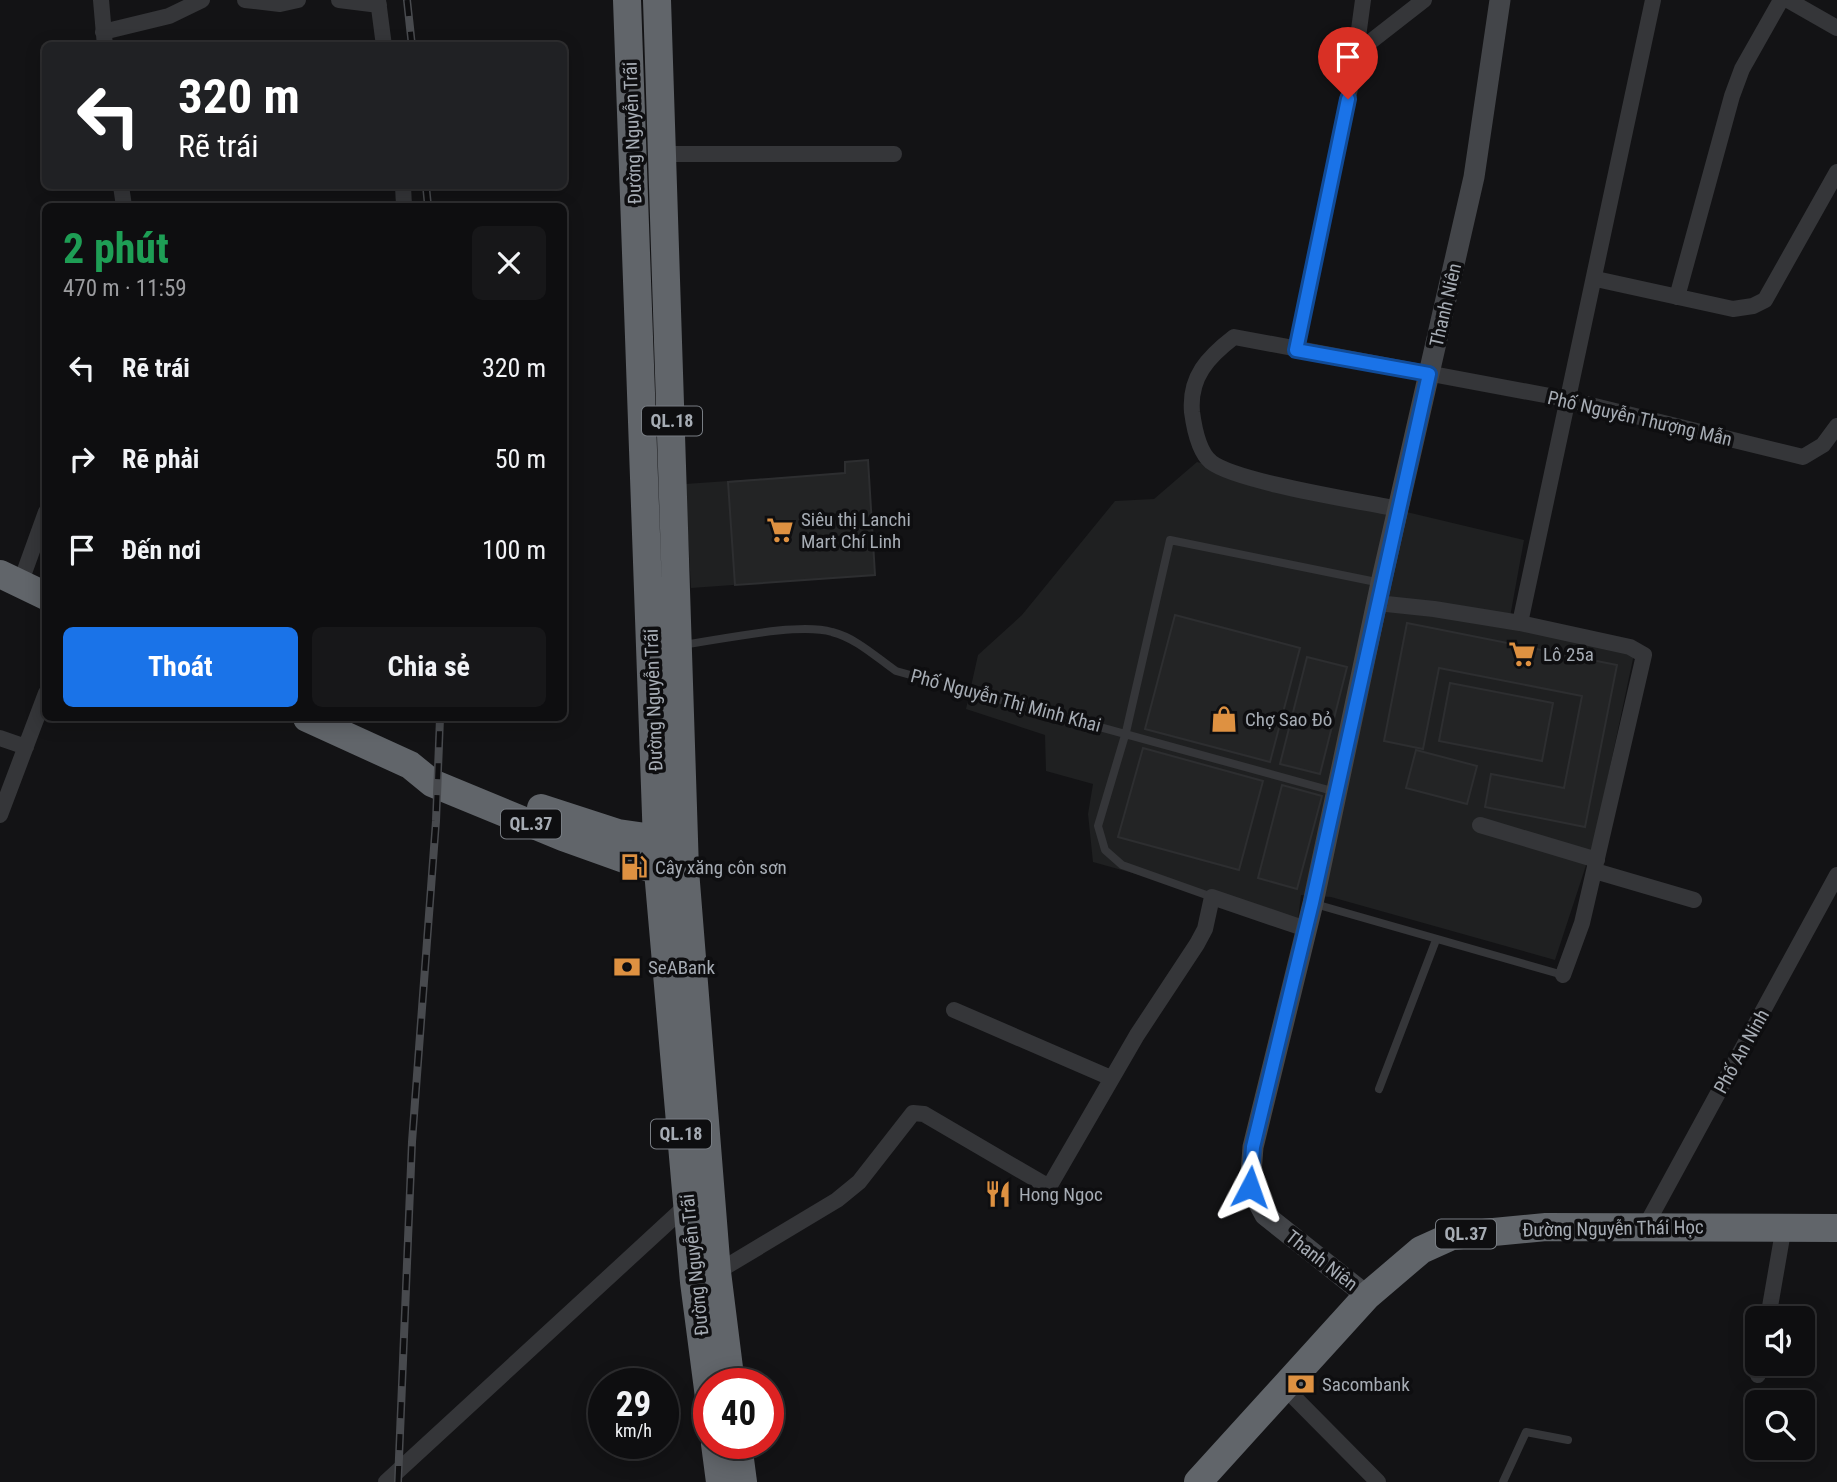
<!DOCTYPE html>
<html lang="vi">
<meta charset="utf-8">
<style>
body{margin:0;font-family:"Roboto Condensed",sans-serif;background:#171719;color:#f1f3f6;height:100vh;display:flex;flex-direction:column;font-size:26px;white-space:nowrap}
*{box-sizing:border-box;margin:0}
p{font-size:23px;color:#9b9c9f}
.icon{flex:none;width:38px;height:38px;fill:none;stroke:currentColor;stroke-width:2;stroke-linecap:round;stroke-linejoin:round}
.map{position:relative;flex:1;overflow:hidden}
.sheet{position:absolute;left:42px;top:203px;width:525px;height:518px;display:flex;flex-direction:column;background:#0e0e10;border-radius:10px;box-shadow:0 4px 18px #0003,0 0 0 2px #2e2e30}
.sheet>*{flex:none}
.guide{position:absolute;left:42px;top:42px;width:525px;height:147px;border-radius:10px;box-shadow:0 4px 18px #0003,0 0 0 2px #2e2e30;background:#202124;color:#fff;overflow:hidden}
.buttons{position:absolute;left:1745px;top:1306px;display:grid;gap:14px}
.buttons a{display:grid;place-items:center;width:70px;height:70px;border-radius:10px;background:#0e0e10;box-shadow:0 4px 18px #0003,0 0 0 2px #2e2e30;font-size:35px}
.speed{position:absolute;left:588px;top:1368px;display:flex;gap:14px;font-size:35px;font-weight:700;text-align:center}
.speed>*{display:grid;place-content:center;width:91px;height:91px;border-radius:50%;background:#0e0e10;box-shadow:0 4px 18px #0003,0 0 0 2px #2e2e30;line-height:1}
.speed small{font-size:18px;font-weight:400}
.speed .limit{border:10px solid #d22;background:#fff;color:#111}
.pin{position:absolute;display:grid;place-items:center;width:60px;height:60px;color:#fff;margin:-72px -30px;border-radius:50% 50% 50% 0;rotate:-45deg;box-shadow:0 0 7px #0007}
.pin .icon{rotate:45deg}
.me{position:absolute;width:77px;margin:-38px;rotate:4deg;stroke-linejoin:round;filter:drop-shadow(0 0 5px #0008)}
.turn{display:flex;align-items:center;gap:24px;height:147px;padding:0 21px;font-size:32px}
.turn .icon{width:91px;height:91px;stroke-width:2.5}
.turn b{display:block;font-size:49px;line-height:60px}
.round{display:grid;place-items:center;flex:none;width:74px;height:74px;border-radius:10px;background:#171719}
.headline{display:flex;align-items:center;justify-content:space-between;height:119px;padding:0 21px}
h1{font-size:42px;font-weight:700;line-height:52px;color:#1e9e55}
.button{display:flex;gap:14px;margin-top:auto;padding:14px 21px}
.button a{flex:1;height:80px;border-radius:10px;background:#1a73e8;color:#fff;font-size:28px;font-weight:700;line-height:80px;text-align:center}
.button a+a{background:#171719;color:#f1f3f6}
ul{padding:0;list-style:none}
li{display:flex;align-items:center;gap:21px;height:91px;padding:0 21px}
li div{flex:1}
li b{display:block;font-size:26px}
li em{font-style:normal}
.map>svg:first-child{display:block}
.built{fill:#1f2021}
.building{fill:#232425;stroke:#2d2e30;stroke-width:2}
.lines{fill:none;stroke-linecap:round;stroke-linejoin:round}
.lane{stroke:#353639;stroke-width:8}
.street{stroke:#353639;stroke-width:16}
.secondary{stroke:#434549;stroke-width:21}
.highway{stroke:#61656a;stroke-width:28}
.rail-casing{stroke:#484a4e;stroke-width:8}
.rail{stroke:#0e0e10;stroke-width:5;stroke-dasharray:16;stroke-linecap:butt}
.route-casing{stroke:#114b97;stroke-width:18}
.route{stroke:#1a73e8;stroke-width:12}
.labels{text-anchor:middle;stroke-width:7;stroke-linejoin:round;paint-order:stroke}
.shield{fill:#0e0e10;stroke:#787d83;stroke-width:2}
.shield-label{font-size:18px;font-weight:bold;fill:#a6acb4}
.street-label{font-size:19px;fill:#a6acb4;stroke:#0e0e10}
.poi-label{font-size:19px;fill:#a6acb4;stroke:#0e0e10;text-anchor:start}
</style>
<div class="map">
<svg width="1837" height="1482" viewBox="0 0 1837 1482">
<rect width="100%" height="100%" fill="#131315"/>
<!-- built -->
<path class="built" d="M868,460L875,575L691,588L685,484L845,473V462Z
M1197,462L1524,540L1510,617L1634,654L1595,838L1555,960L1331,897L1301,895L1298,919L1093,862L1088,814L1093,784L1046,771L1045,735L966,709L978,655L1022,615L1115,501L1154,499Z"/>
<!-- building -->
<path class="building" d="M868,460L875,575L735,585L728,482L845,473V462Z
M1175,615L1300,648L1270,762L1145,729Z
M1407,623L1617,665L1585,827L1485,807L1491,774L1564,788L1582,696L1439,668L1423,749L1384,741Z
M1307,657L1347,667L1320,774L1280,764Z
M1450,683L1553,703L1542,761L1439,741Z
M1143,748L1263,781L1239,870L1118,837Z
M1416,750L1477,766L1467,804L1406,788Z
M1282,785L1322,796L1297,889L1258,878Z"/>
<g class="lines">
<!-- lane -->
<path class="lane" d="M682,645C720,640 798,622 832,632C856,638 876,657 896,671L1336,792
M1212,897L1122,865L1105,850L1098,826L1126,732L1170,540L1381,583
M1315,904L1563,975
M1379,1089L1436,940
M1503,1482L1526,1432L1568,1440"/>
<!-- street -->
<path class="street" d="M101,0L105,46
M245,0L280,4L298,0
M339,0L379,5
M378,0L384,46
M1788,0L1837,28
M103,32L169,16L202,0
M1356,53L1424,0
M662,154H894
M121,186L124,206
M403,186L404,206
M1596,279L1733,309L1753,306L1765,300L1837,172
M1677,297L1732,96L1742,69L1781,0
M1296,350L1353,74L1363,0
M1398,509C1360,501 1237,482 1211,462C1199,452 1194,427 1192,412C1189,377 1208,357 1234,337L1566,399L1803,457L1823,445L1837,426
M20,584L46,512
M1377,603L1434,609L1520,623
M0,738L26,747
M0,815L46,693
M1480,825L1597,860
M1595,871L1694,900
M1563,975L1582,923L1644,655L1630,647L1520,623L1653,0
M954,1010L1111,1078
M1645,1227L1837,875
M717,1272L837,1200L859,1182L913,1113L924,1114L1049,1187L1137,1035L1197,944L1205,929L1212,897L1306,929
M1768,1318L1784,1226
M1758,1375L1760,1363
M1283,1386L1378,1482
M386,1482L687,1205"/>
<!-- secondary -->
<path class="secondary" d="M1367,1296L1265,1215L1250,1187L1253,1147L1313,903L1381,583L1474,177L1500,0"/>
<!-- highway -->
<path class="highway" d="M627,0L658,871L694,1282L709,1397
M657,0L685,870L717,1272L731,1384
M0,574L46,596
M307,718L410,765L432,783L563,837L658,871L673,870
M541,808L618,833L674,841
M715,1444L720,1482
M738,1444L743,1482
M1198,1482L1367,1296L1421,1250L1452,1236L1546,1227L1837,1228"/>
<defs>
<path id="rail" d="M407,0L412,46
M426,186L428,206
M398,1482L412,1142L436,821L440,718"/>
</defs>
<!-- rail casing -->
<use href="#rail" class="rail-casing"/>
<!-- rail -->
<use href="#rail" class="rail"/>
</g>
<g class="lines">
<defs>
<path id="route" d="M1250,1187L1253,1147L1312,903L1429,374L1296,350L1348,99"/>
</defs>
<!-- route casing -->
<use href="#route" class="route-casing"/>
<!-- route -->
<use href="#route" class="route"/>
</g>
<!-- icons -->
<defs>
<symbol id="supermarket-bare" viewBox="-9 -9 18 18"><path d="M-6-5.5h2.5l.6 2H6L4.5 2H-2.5L-4.4-4H-6ZM-1.5 3.2a1.3 1.3 0 1 0 .1 0ZM3 3.2a1.3 1.3 0 1 0 .1 0Z" fill="#de9141" stroke="#0e0e10" stroke-width="2.5" paint-order="stroke"/></symbol>
<symbol id="shop-bare" viewBox="-9 -9 18 18"><path d="M-5-2.5h2.3a2.7 3.5 0 0 1 5.4 0H5L5.5 6h-11ZM-1.5-2.5h3a1.5 2.3 0 0 0-3 0Z" fill="#de9141" stroke="#0e0e10" stroke-width="2.5" paint-order="stroke"/></symbol>
<symbol id="fuel-bare" viewBox="-9 -9 18 18"><path d="M-5.5-6h7V0h2V4h1.3V-2.5L3-4.5l.8-.8L6-3V5H2.5V1h-1V6h-7ZM-4.2-4.7v3.2H.2V-4.7Z" fill="#de9141" stroke="#0e0e10" stroke-width="2.5" paint-order="stroke"/></symbol>
<symbol id="bank-bare" viewBox="-9 -9 18 18"><path d="M-6-4H6V4H-6ZM0-2.3a2.3 2.3 0 1 0 0 4.6a2.3 2.3 0 1 0 0-4.6Z" fill="#de9141" stroke="#0e0e10" stroke-width="2.5" paint-order="stroke"/></symbol>
<symbol id="restaurant-bare" viewBox="-9 -9 18 18"><path d="M-5-6h1v4h1v-4h1v4h1v-4h1v5L-1.5 .5V6h-2V.5L-5-1ZM5-6V6H3V1.5H1.5Q1.5-4 5-6Z" fill="#de9141" stroke="#0e0e10" stroke-width="2.5" paint-order="stroke"/></symbol>
</defs>
<g fill-rule="evenodd">
<use href="#supermarket-bare" x="761" y="511" width="38" height="38"/>
<use href="#supermarket-bare" x="1503" y="635" width="38" height="38"/>
<use href="#shop-bare" x="1205" y="700" width="38" height="38"/>
<use href="#fuel-bare" x="615" y="848" width="38" height="38"/>
<use href="#bank-bare" x="608" y="948" width="38" height="38"/>
<use href="#restaurant-bare" x="979" y="1175" width="38" height="38"/>
<use href="#bank-bare" x="1282" y="1365" width="38" height="38"/>
</g>
<g class="labels">
<!-- shield labels -->
<g class="shield">
<rect x="642" y="406.5" width="60" height="29" rx="5"/>
<rect x="501" y="809.5" width="60" height="29" rx="5"/>
<rect x="651" y="1119.5" width="60" height="29" rx="5"/>
<rect x="1436" y="1219.5" width="60" height="29" rx="5"/>
</g>
<g class="shield-label">
<text x="672" y="427">QL.18</text>
<text x="531" y="830">QL.37</text>
<text x="681" y="1140">QL.18</text>
<text x="1466" y="1240">QL.37</text>
</g>
<!-- street labels -->
<g class="street-label">
<text transform="translate(632 133) rotate(-92)" y="7">Đường Nguyễn Trãi</text>
<text transform="translate(1445 305) rotate(-77)" y="7">Thanh Niên</text>
<text transform="translate(1640 418) rotate(13)" y="7">Phố Nguyễn Thượng Mẫn</text>
<text transform="translate(653 700) rotate(-92)" y="7">Đường Nguyễn Trãi</text>
<text transform="translate(1006 700) rotate(15)" y="7">Phố Nguyễn Thị Minh Khai</text>
<text transform="translate(1741 1051) rotate(-61)" y="7">Phố An Ninh</text>
<text transform="translate(1613 1228) rotate(-1)" y="7">Đường Nguyễn Thái Học</text>
<text transform="translate(1322 1260) rotate(38)" y="7">Thanh Niên</text>
<text transform="translate(694 1265) rotate(-96)" y="7">Đường Nguyễn Trãi</text>
</g>
<!-- poi labels -->
<g class="poi-label">
<text x="801" y="526">Siêu thị Lanchi<tspan x="801" dy="22">Mart Chí Linh</tspan></text>
<text x="1543" y="661">Lô 25a</text>
<text x="1245" y="726">Chợ Sao Đỏ</text>
<text x="655" y="874">Cây xăng côn sơn</text>
<text x="648" y="974">SeABank</text>
<text x="1019" y="1201">Hong Ngoc</text>
<text x="1322" y="1391">Sacombank</text>
</g>
</g>
</svg>
<div class="buttons">
<a><svg class="icon" aria-label="sound" viewBox="0 0 24 24"><path d="M4 9h4l5-4v14l-5-4H4zM17 9q2 3 0 6"/></svg></a>
<a><svg class="icon" aria-label="search" viewBox="0 0 24 24"><circle cx="10" cy="10" r="6"/><path d="M15 15l6 6"/></svg></a>
</div>
<div class="speed"><div>29<small>km/h</small></div><div class="limit">40</div></div>
<div class="pin" style="left:1348px;top:99px;background:#d93025"><svg class="icon" aria-label="arrive" viewBox="0 0 24 24"><path d="M6 21V4h12l-3 4 3 4H6"/></svg></div>
<svg class="me" style="left:1250px;top:1187px" viewBox="-20 -20 40 40"><path d="M0-17L14 15 0 8-14 15z" fill="#1a73e8" stroke="#fff" stroke-width="4"/></svg>
<div class="guide">
<div class="turn"><svg class="icon" aria-label="left" viewBox="0 0 24 24"><path d="M17 20v-9H6M10 6l-5 5 5 5"/></svg><div><b>320 m</b>Rẽ trái</div></div>
</div>
<section class="sheet">
<div class="headline"><div><h1>2 phút</h1><p>470 m · 11:59</p></div><a class="round"><svg class="icon" aria-label="close" viewBox="0 0 24 24"><path d="M6 6l12 12M18 6L6 18"/></svg></a></div>
<ul>
<li><svg class="icon" aria-label="left" viewBox="0 0 24 24"><path d="M17 20v-9H6M10 6l-5 5 5 5"/></svg><div><b>Rẽ trái</b></div><em>320 m</em></li>
<li><svg class="icon" aria-label="right" viewBox="0 0 24 24"><path d="M7 20v-9h11M14 6l5 5-5 5"/></svg><div><b>Rẽ phải</b></div><em>50 m</em></li>
<li><svg class="icon" aria-label="arrive" viewBox="0 0 24 24"><path d="M6 21V4h12l-3 4 3 4H6"/></svg><div><b>Đến nơi</b></div><em>100 m</em></li>
</ul>
<div class="button"><a>Thoát</a><a>Chia sẻ</a></div>
</section>
</div>
